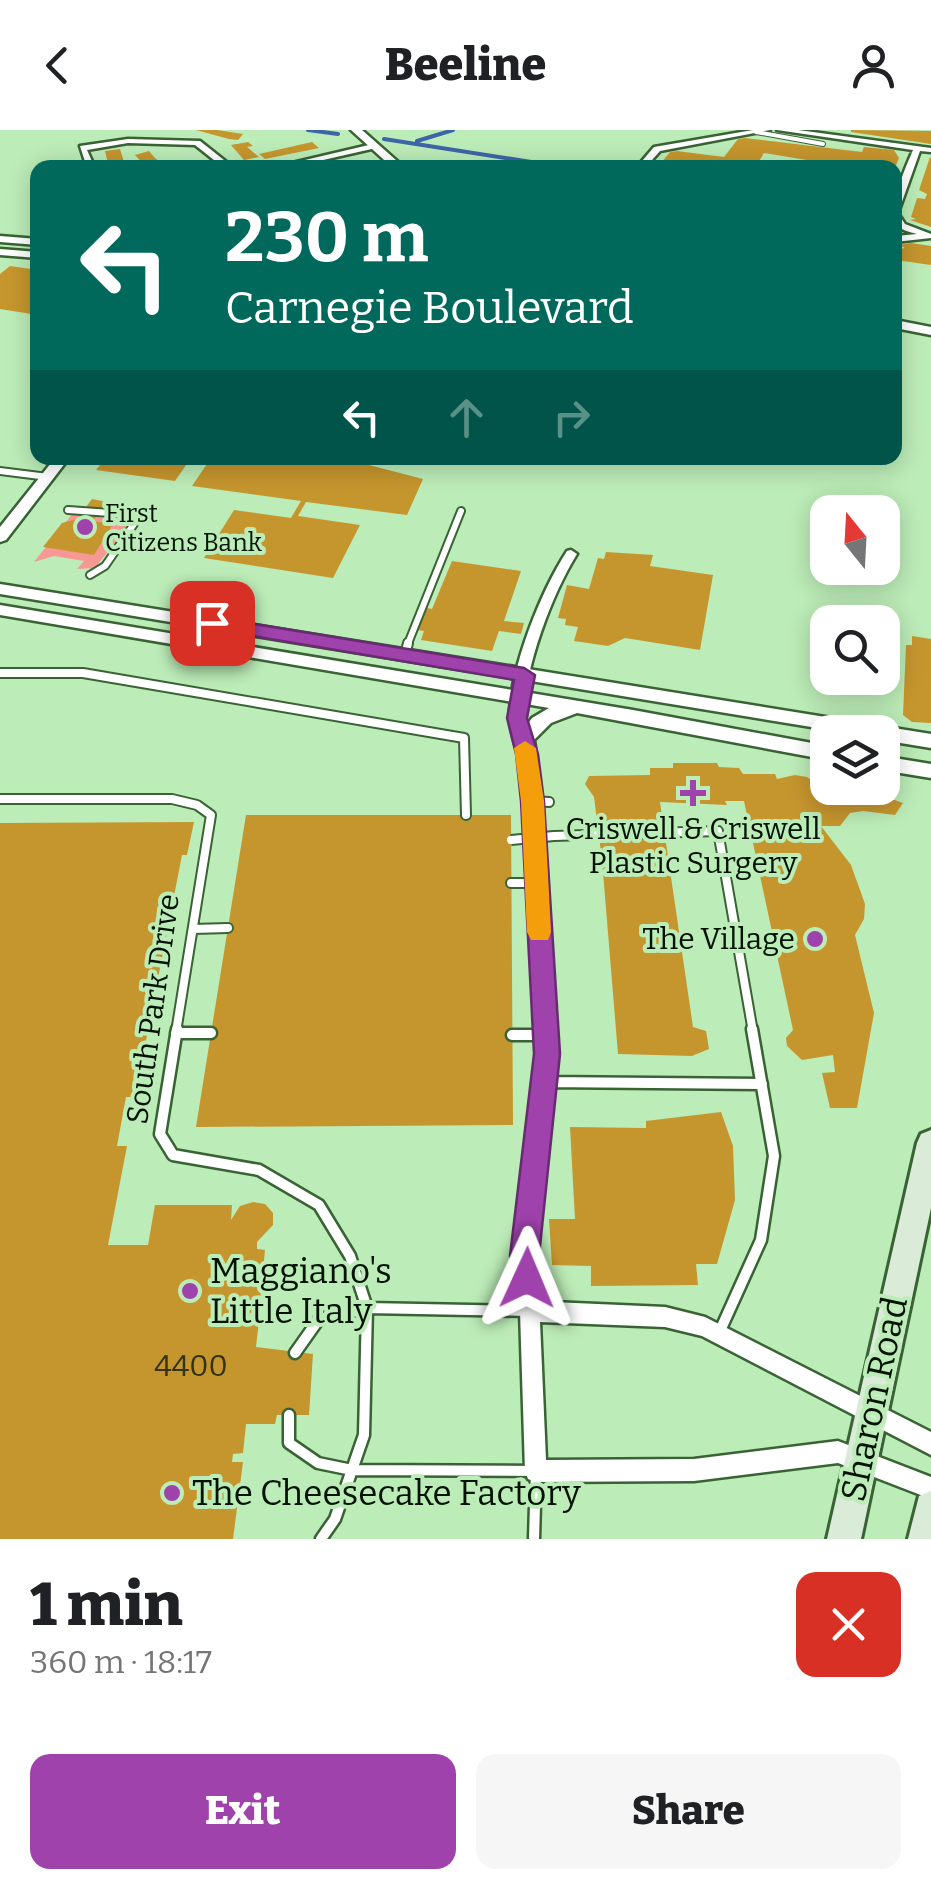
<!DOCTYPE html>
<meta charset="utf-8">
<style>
body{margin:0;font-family:Bitter,serif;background:#f6f6f6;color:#202124;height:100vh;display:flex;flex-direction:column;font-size:38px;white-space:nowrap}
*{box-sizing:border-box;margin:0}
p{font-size:32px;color:#757577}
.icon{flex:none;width:55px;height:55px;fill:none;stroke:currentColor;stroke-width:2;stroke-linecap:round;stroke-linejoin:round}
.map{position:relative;height:1409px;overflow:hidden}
.panel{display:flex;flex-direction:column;background:#fff;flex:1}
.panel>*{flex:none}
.top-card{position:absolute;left:30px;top:30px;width:872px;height:305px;border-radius:20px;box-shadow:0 5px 25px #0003;background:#00695c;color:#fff;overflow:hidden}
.needle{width:65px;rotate:342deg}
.fabs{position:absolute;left:810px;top:365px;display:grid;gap:20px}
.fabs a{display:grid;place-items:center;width:90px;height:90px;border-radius:20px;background:#fff;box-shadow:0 5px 25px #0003;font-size:50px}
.pin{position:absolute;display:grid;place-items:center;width:85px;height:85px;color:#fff;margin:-42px;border-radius:20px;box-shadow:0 5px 15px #0006}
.me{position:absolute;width:110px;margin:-55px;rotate:1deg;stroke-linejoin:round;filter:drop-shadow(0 0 8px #0008)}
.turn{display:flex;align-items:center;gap:35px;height:210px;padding:0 30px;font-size:45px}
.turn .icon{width:130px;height:130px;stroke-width:2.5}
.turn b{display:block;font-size:70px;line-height:85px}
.lanes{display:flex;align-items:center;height:95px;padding:0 30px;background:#0003;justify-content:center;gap:50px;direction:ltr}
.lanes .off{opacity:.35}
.round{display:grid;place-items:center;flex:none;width:105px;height:105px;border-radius:20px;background:#f6f6f6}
.overview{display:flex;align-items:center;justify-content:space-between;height:170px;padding:0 30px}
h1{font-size:60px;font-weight:800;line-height:75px}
.cta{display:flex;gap:20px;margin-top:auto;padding:20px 30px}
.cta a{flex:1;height:115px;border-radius:20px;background:#9f42ac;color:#fff;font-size:40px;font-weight:800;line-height:115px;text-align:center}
.cta a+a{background:#f6f6f6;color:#202124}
header{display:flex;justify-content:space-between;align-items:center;height:130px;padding:0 30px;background:#fff;font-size:45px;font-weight:800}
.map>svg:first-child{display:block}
.green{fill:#f89894}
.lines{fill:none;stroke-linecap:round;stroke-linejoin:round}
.stream{stroke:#3d65a8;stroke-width:4}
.building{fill:#c6962e}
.service-far3-casing{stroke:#396335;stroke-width:6}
.service-far2-casing{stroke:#396335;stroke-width:10}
.service-far1-casing{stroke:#396335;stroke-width:12}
.service-casing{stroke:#396335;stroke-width:15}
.minor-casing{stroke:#396335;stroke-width:5}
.tertiary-casing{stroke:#396335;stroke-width:5}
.secondary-casing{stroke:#396335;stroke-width:6}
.service-far3{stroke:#fff;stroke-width:4}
.service-far2{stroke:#fff;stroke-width:6}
.service-far1{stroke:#fff;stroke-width:8}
.service{stroke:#fff;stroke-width:10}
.minor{fill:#fff;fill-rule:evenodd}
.tertiary{fill:#fff;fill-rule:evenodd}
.secondary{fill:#daebd8;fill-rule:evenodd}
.service-bridge-casing{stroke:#396335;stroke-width:12;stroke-linecap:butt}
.service-bridge{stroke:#fff;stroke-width:8}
.route{fill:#9f42ac;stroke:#672b70;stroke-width:2.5}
.slow{fill:#f59e0b}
.poi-dot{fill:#9f42ac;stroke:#bcecb7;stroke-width:4}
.labels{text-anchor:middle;stroke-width:8;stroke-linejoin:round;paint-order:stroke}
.far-poi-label{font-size:25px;fill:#031203;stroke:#bcecb7;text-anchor:start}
.poi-label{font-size:30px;fill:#031203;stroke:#bcecb7}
.street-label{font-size:30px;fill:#031203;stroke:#bcecb7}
.near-number-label{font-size:30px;fill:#34330e}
.near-poi-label{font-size:35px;fill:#031203;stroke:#bcecb7;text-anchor:start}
.near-street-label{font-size:35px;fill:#031203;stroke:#bcecb7}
</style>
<header><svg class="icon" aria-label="back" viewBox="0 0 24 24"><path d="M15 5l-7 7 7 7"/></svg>Beeline<svg class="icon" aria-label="person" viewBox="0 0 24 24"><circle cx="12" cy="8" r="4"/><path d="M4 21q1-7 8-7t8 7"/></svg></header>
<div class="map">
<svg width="931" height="1409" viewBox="0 0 931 1409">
<rect width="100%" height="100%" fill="#bcecb7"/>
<!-- green -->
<path class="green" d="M73,383L124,391L126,398L95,438L77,439L84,431L54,426L34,432Z"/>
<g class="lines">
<!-- stream -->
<path class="stream" d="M308,0L338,4
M384,9L544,34
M417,11L453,0"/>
</g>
<!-- building -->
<path class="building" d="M196,0H217L243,4L238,10L229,9Z
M851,0L931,1V14L851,2Z
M745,8L862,22L864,17L894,20L899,28L895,38H856L764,23L755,38H657L670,22L677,21L724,27L738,9Z
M248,12L253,16L247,17L259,27L244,30L231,15Z
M312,12L319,18L265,29L259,24Z
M120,19L126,38H109L105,21Z
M149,21L155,28L163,35L147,38L135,25Z
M930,27L931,28V97L910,90L916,89L911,87L917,68L925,69L927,64L919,60Z
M911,113L931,116V135L896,130L900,119L905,118L900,115Z
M10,136L38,140V185L0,179V144Z
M106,328H191L175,351L96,340Z
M211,328H342L423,349L407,385L306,372L298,386L360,395L333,448L204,428L234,380L291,388L301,371L192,356Z
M92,369L107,372L93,391L113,394L94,425L43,417L62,393L77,389Z
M606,422L653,425L650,436L713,445L700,520L625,508L608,516L574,511L578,497L565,495L566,489L558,488L567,455L589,459L598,428L604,429Z
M452,431L521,441L504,491L524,493L521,504L499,501L492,521L421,510L424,501L418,500L427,478L432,479Z
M912,506L931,509V593L912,592L903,585L906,515H912Z
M673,633H717L719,637L739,638L743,644H775L777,649L795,645L807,647L826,660L841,659L854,665L878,664L903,673L895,685L863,681L850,683L840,696H821L851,735L865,774L864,789L855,805L874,883L857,978H830L822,943L835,942L833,925L802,930L787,916L786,908L793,900L744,671H725L727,675L660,672L693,897L706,901L709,919L692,926L618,924L602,730L594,667L585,654L589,646L650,645V638H673Z
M246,685H511L513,995L196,997Z
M194,692L187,725H182L135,967H126L117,1016H127L108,1115H148L155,1075H232L231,1090L240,1076L253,1072L265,1074L273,1083V1095L257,1112V1119L265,1120L259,1182L250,1183L248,1190H259L256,1217L313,1224L309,1285H277L275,1294H246L243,1323L233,1324L232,1332H243L233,1409H0V693Z
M721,982L733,1016L735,1070L717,1134H696L698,1155L591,1156V1136L552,1135L549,1089H575L570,997L646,998V991Z"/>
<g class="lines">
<defs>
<path id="service-far3" d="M756,2L823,14"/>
<path id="service-far2" d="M0,341L48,347
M68,380L125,384L134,394L105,436L90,445
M407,516L461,381"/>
<path id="service-far1" d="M405,525L408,513
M0,543H83L464,608L466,685
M531,649L546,902
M0,669H172L197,675L211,685L176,902
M532,671L549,672
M554,706L718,701L753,902
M511,753H536
M193,799L228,798"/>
<path id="service" d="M177,899L160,1004L173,1025L259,1040L319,1075L350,1126L367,1178L364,1305L335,1389L321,1409
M176,903H211
M512,905H545
M546,952L762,954
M719,1203L761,1110L774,1026L752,899
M295,1223L319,1189L367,1178L530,1181L525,1126L547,924L546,899
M289,1285V1313L318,1333L352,1340L536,1341L534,1409"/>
<path id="minor" d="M753,0H770L660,21L645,38H636L654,17Z
M777,0H798L931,18V22L920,21L898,83L905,94L931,104V108L895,112V106L917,104C910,102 899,100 896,93C888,75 906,37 913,20Z
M128,9L200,11L234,38H224L195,15L128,13L87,20L95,38H87L80,16Z
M373,14L376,18L288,38H271Z
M0,106L38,109V115L0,112Z
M0,119L38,122V128L0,125Z
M571,420L577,424C552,464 523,540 524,588C525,608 534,629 538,649L531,654C521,649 522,639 519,628C516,616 511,603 510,590C508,542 541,461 567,421Z
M530,1171L665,1177L705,1187L931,1302V1325L702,1206L665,1197L540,1192L546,1330L694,1329L838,1311L931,1347V1369L838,1333L694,1351L536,1352L528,1349L525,1341L520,1181L523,1174Z"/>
<path id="tertiary" d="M351,0H362L405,38H393Z
M895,190L931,197V205L895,198Z
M55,328H69L6,410L0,412V397Z
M0,454L931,604V618L882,610V602H842L0,464Z
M0,475L633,580L828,616V630L577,583L551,593L534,610L536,624L527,631L518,624L516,610L532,588L549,578L0,485Z
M882,626L931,634V648L882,640Z"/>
<path id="secondary" d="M931,1000V1078L861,1409H827L917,1013L921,1004Z
M931,1361V1409H908L919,1366Z"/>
</defs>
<!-- service-far3 casing -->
<use href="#service-far3" class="service-far3-casing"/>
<!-- service-far2 casing -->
<use href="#service-far2" class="service-far2-casing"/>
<!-- service-far1 casing -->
<use href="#service-far1" class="service-far1-casing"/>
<!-- service casing -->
<use href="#service" class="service-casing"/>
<!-- minor casing -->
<use href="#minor" class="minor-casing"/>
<!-- tertiary casing -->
<use href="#tertiary" class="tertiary-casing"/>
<!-- secondary casing -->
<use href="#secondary" class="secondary-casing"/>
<!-- service-far3 -->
<use href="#service-far3" class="service-far3"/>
<!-- service-far2 -->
<use href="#service-far2" class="service-far2"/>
<!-- service-far1 -->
<use href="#service-far1" class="service-far1"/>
<!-- service -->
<use href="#service" class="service"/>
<!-- minor -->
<use href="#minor" class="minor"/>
<!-- tertiary -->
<use href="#tertiary" class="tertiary"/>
<!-- secondary -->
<use href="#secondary" class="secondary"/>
<defs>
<path id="service-bridge" d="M511,710L554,706"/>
</defs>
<!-- service-bridge casing -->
<use href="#service-bridge" class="service-bridge-casing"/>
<!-- service-bridge -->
<use href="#service-bridge" class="service-bridge"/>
</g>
<!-- route -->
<path class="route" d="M212,487L524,538L535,545L527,588L538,624L544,671L560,924L539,1126L542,1148L538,1159L527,1163L516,1159L510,1126L534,924L521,671L516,624L507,588L514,550L205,498V489Z"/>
<!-- slow -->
<path class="slow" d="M525,611L536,618L544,671L551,802L548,810H531L527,802L521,671L514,618Z"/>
<!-- markers -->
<g class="poi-dot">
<circle cx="85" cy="397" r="10"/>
<path d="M688 648h10v10h10v10h-10v10h-10v-10h-10v-10h10z"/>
<circle cx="815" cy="809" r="10"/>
<circle cx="190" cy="1161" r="10"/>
<circle cx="172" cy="1363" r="10"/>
</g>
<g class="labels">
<!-- far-poi labels -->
<g class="far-poi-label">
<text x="105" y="392">First<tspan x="105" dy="29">Citizens Bank</tspan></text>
</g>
<!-- poi labels -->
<g class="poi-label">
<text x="693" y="709">Criswell &amp; Criswell<tspan x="693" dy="34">Plastic Surgery</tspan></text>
<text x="795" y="819" text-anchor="end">The Village</text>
</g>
<!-- street labels -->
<g class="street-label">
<text transform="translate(153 879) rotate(-82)" y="10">South Park Drive</text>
</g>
<!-- near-number labels -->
<g class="near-number-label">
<text x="191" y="1246">4400</text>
</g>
<!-- near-poi labels -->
<g class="near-poi-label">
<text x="210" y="1153">Maggiano's<tspan x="210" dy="40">Little Italy</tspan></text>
<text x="192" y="1375">The Cheesecake Factory</text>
</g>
<!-- near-street labels -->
<g class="near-street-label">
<text transform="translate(874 1269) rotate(-78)" y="12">Sharon Road</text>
</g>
</g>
</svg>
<div class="fabs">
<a><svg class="needle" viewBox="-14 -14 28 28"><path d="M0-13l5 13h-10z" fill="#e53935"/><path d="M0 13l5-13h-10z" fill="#757577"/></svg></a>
<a><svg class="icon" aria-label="search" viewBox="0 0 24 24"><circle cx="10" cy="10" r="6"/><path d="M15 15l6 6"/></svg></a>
<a><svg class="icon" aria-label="layers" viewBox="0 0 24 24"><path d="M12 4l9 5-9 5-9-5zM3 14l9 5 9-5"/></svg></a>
</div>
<div class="pin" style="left:212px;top:493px;background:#d93025"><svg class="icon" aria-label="arrive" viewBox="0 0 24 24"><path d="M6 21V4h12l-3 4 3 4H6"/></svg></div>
<svg class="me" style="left:527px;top:1148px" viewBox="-20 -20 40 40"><path d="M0-17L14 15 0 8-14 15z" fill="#9f42ac" stroke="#fff" stroke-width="4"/></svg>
<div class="top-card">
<div class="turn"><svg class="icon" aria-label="left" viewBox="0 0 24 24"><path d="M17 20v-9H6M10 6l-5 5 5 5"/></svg><div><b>230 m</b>Carnegie Boulevard</div></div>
<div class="lanes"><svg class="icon" aria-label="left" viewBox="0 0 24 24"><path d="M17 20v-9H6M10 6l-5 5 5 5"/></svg><svg class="icon off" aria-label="ahead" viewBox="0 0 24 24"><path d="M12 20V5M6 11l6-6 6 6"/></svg><svg class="icon off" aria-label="right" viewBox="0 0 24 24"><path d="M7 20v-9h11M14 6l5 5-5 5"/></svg></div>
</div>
</div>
<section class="panel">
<div class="overview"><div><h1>1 min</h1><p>360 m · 18:17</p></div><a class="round" style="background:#d93025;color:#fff"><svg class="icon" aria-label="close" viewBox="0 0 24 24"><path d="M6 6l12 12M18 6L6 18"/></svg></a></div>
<div class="cta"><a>Exit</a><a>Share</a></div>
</section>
